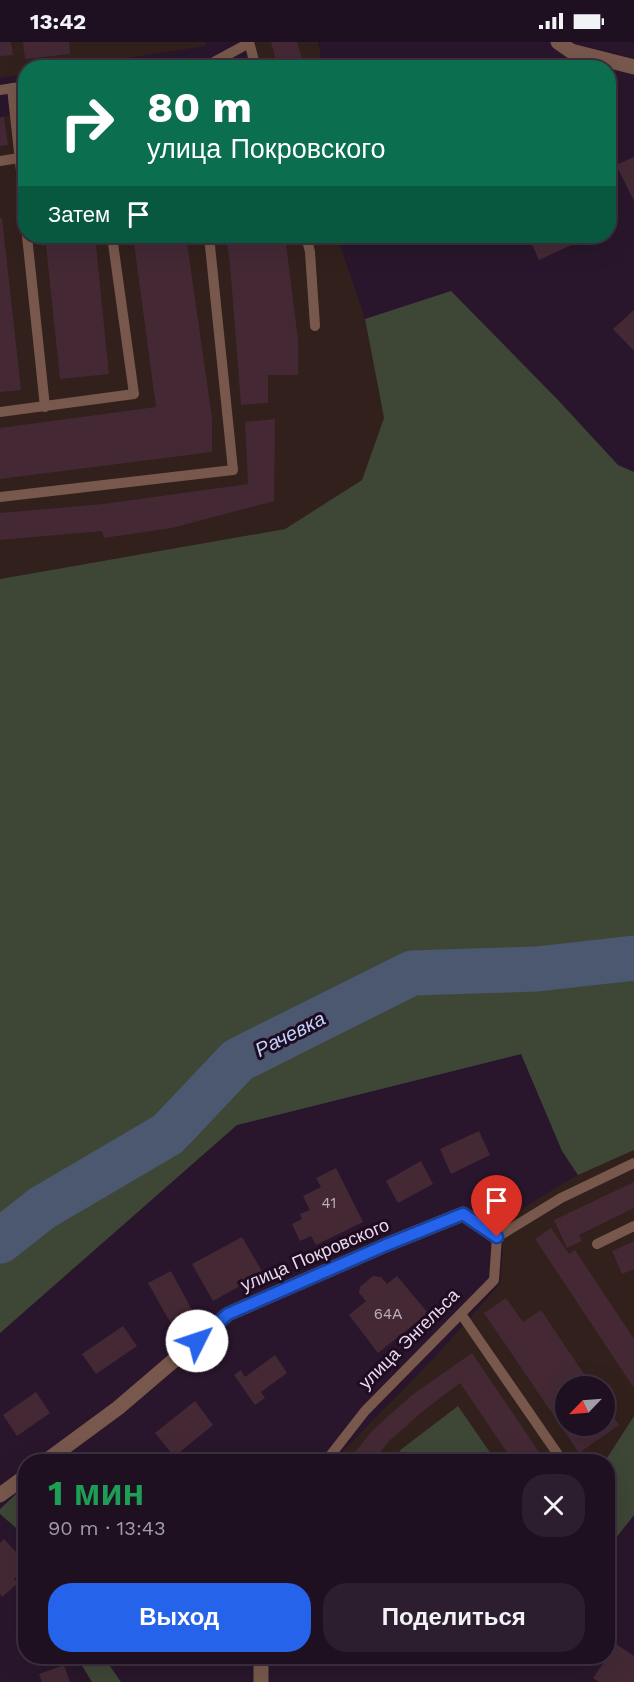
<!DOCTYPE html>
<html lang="ru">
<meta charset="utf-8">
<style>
body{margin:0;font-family:"Work Sans",sans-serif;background:#2c1e2e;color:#f1f3f6;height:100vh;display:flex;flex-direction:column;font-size:22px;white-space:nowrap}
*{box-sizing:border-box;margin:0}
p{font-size:20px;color:#a19da5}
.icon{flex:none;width:33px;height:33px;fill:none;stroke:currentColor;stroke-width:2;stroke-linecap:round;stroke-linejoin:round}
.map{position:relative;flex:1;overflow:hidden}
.drawer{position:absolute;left:18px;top:1412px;width:597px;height:210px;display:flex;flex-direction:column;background:#1f1021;border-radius:24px;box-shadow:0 6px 24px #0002,0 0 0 2px #3c303f}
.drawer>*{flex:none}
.banner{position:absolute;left:18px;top:18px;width:598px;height:183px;border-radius:24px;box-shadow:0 6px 24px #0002,0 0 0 2px #3c303f;background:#0b6e4f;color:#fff;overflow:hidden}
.needle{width:39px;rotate:245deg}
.tools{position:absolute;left:555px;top:1334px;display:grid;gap:12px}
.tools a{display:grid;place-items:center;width:60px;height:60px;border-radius:50%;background:#1f1021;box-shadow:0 6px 24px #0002,0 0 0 2px #3c303f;font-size:30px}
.pin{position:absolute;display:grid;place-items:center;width:51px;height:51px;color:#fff;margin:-62px -26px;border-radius:50% 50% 50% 0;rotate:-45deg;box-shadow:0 0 6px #0007}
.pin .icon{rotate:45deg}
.me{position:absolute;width:66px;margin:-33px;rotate:49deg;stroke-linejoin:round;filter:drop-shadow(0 0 4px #0008)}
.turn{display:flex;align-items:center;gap:21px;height:126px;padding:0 30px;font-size:27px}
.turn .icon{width:78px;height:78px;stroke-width:2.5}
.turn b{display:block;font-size:42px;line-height:51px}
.then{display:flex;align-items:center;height:57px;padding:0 30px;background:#0003;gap:12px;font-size:22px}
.round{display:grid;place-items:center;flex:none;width:63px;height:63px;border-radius:24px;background:#2c1e2e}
.summary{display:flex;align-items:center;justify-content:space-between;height:102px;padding:0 30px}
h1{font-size:36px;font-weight:700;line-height:45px;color:#1e9e55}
.cta{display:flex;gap:12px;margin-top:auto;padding:12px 30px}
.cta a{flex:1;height:69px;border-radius:24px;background:#2563eb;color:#fff;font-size:24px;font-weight:700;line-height:69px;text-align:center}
.cta a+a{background:#2c1e2e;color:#f1f3f6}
.status{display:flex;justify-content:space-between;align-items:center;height:42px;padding:0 30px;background:#1f1021;direction:ltr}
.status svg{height:16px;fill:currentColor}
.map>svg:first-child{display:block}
.industrial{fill:#32201c;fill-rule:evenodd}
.green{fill:#3e4636}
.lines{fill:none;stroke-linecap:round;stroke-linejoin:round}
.river{stroke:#4b5870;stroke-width:45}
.building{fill:#442935}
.lane{stroke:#78584c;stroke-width:10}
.street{stroke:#78584c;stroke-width:15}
.route-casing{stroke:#184099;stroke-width:15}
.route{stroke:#2563eb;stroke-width:10}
.labels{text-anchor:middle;stroke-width:6;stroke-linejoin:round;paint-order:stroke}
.number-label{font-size:15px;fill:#beaebc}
.street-label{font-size:18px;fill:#e7dae9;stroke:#1f0c22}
.water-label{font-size:20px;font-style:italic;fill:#bed3fa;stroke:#1f0c22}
</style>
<div class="status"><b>13:42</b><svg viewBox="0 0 49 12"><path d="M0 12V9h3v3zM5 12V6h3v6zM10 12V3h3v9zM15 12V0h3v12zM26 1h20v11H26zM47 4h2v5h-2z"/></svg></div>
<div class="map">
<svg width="634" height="1640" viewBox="0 0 634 1640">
<rect width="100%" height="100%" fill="#29162c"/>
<!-- industrial -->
<path class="industrial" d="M0,0H206L205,4L68,25L26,26L25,32L0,36Z
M248,0H318L323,25L245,26Z
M25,71L26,194H337L365,277L384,376L362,438L285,487L0,537V75Z
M634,1108V1374L605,1419H496L458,1364L400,1409L392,1419H335L341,1411L435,1315L500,1242L505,1177L577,1133ZM566,1344H604V1383H566Z"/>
<!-- green -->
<path class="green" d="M451,249L558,358L618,423L634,430V1108L578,1133L562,1109L521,1012L237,1083L0,1291V537L285,487L362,438L384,376L365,277Z
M458,1364L496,1419H413L399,1409Z
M634,1374V1473L608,1506V1419H605Z
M16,1452L25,1461V1498L23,1492L0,1472V1467Z
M76,1614H103L121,1640H92Z"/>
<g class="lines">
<!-- river -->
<path class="river" d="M0,1199L42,1166L168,1092L238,1018L412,931L537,927L634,916"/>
</g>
<!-- building -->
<path class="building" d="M0,0H11L13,13L0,14Z
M23,0H69L70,12L25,17Z
M271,0H297L305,26H278Z
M4,75L8,103L0,104V76Z
M634,115V159L616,123Z
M0,176H2L21,348L0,350Z
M45,194H95L109,332L60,337Z
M133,194H186L212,376V410L0,437V386L156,365Z
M226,194H285L298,298V333H268V361L241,363L230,222Z
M528,194H580L582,198L539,218Z
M634,268V309L613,287Z
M275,377L274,459L172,486L104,496L102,489L0,498V471L103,462L248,442L245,380Z
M479,1089L490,1113L451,1132L440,1107Z
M421,1119L433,1142L398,1161L386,1139Z
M336,1126L363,1180L316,1203L311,1194L300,1199L292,1182L302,1177L300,1172L310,1168L303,1154L321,1145L316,1136Z
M634,1140V1166L579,1193L582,1199L567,1206L554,1178Z
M551,1186L569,1212L575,1208L634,1297V1346L535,1197Z
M242,1195L263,1231L213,1259L192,1222Z
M634,1199V1227L622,1232L612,1209Z
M171,1229L192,1268L170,1280L148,1241Z
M373,1234L381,1235L387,1242L397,1234L428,1271L378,1311L349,1273L366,1259L359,1251L360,1245Z
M506,1256L523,1280L541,1268L592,1344H566V1383H604V1362L619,1383L579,1411L484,1271Z
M123,1284L137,1304L96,1332L82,1312Z
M472,1311L545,1419H513L460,1341L423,1369L388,1400L374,1419H348L372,1389L412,1353Z
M275,1313L287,1331L261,1350L265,1356L255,1363L234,1333L241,1328L245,1335Z
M36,1350L50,1371L17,1394L3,1373Z
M195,1359L213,1383L181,1409L185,1414L178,1419L155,1391Z
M120,1413L124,1419H111Z
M4,1497L26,1521V1527L14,1537L18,1541L2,1555L0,1552V1501Z
M616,1602L634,1614V1640H599L593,1636Z
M64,1623L70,1640H42L39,1632Z"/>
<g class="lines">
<!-- lane -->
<path class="lane" d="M249,0L256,26
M203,26L249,1
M12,46L26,175
M0,48L26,44
M0,119L25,115
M27,194L45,365
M306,194L310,210L315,284
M0,370L134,352L112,194
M0,455L233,428L209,194
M597,1202L634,1184
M461,1272L557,1411
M326,1419L365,1369L494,1238L497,1195L561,1156L634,1121"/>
<!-- street -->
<path class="street" d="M558,0L571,9L634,25
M46,1419L118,1366L228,1272L386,1203L463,1172L497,1195
M0,1453L26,1434
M261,1640V1614"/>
</g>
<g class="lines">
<defs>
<path id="route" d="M197,1299L228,1272L386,1203L463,1172L497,1195"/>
</defs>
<!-- route casing -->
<use href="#route" class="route-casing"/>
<!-- route -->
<use href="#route" class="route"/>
</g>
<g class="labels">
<!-- number labels -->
<g class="number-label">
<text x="329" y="1166">41</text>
<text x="388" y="1277">64А</text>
</g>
<!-- street labels -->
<g class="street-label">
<text transform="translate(315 1213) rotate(-23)" y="6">улица Покровского</text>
<text transform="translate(409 1297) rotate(-45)" y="6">улица Энгельса</text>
</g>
<!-- water labels -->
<g class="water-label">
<text transform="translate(290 992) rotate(-27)" y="7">Рачевка</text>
</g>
</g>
</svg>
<div class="tools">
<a><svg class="needle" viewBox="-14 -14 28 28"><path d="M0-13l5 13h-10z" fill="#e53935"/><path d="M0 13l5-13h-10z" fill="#a19da5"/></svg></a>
</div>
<div class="pin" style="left:497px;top:1195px;background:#d93025"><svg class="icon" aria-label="arrive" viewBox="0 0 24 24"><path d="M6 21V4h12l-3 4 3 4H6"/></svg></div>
<svg class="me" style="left:197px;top:1299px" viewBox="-20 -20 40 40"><circle r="19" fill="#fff"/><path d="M0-13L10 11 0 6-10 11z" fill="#2563eb"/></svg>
<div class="banner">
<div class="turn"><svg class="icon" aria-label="right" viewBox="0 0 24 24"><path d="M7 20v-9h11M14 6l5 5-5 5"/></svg><div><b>80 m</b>улица Покровского</div></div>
<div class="then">Затем<svg class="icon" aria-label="arrive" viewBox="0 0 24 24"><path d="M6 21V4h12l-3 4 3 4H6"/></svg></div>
</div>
<section class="drawer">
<div class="summary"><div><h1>1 мин</h1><p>90 m · 13:43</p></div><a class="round"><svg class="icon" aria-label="close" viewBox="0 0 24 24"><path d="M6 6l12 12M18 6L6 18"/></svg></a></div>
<div class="cta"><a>Выход</a><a>Поделиться</a></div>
</section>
</div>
